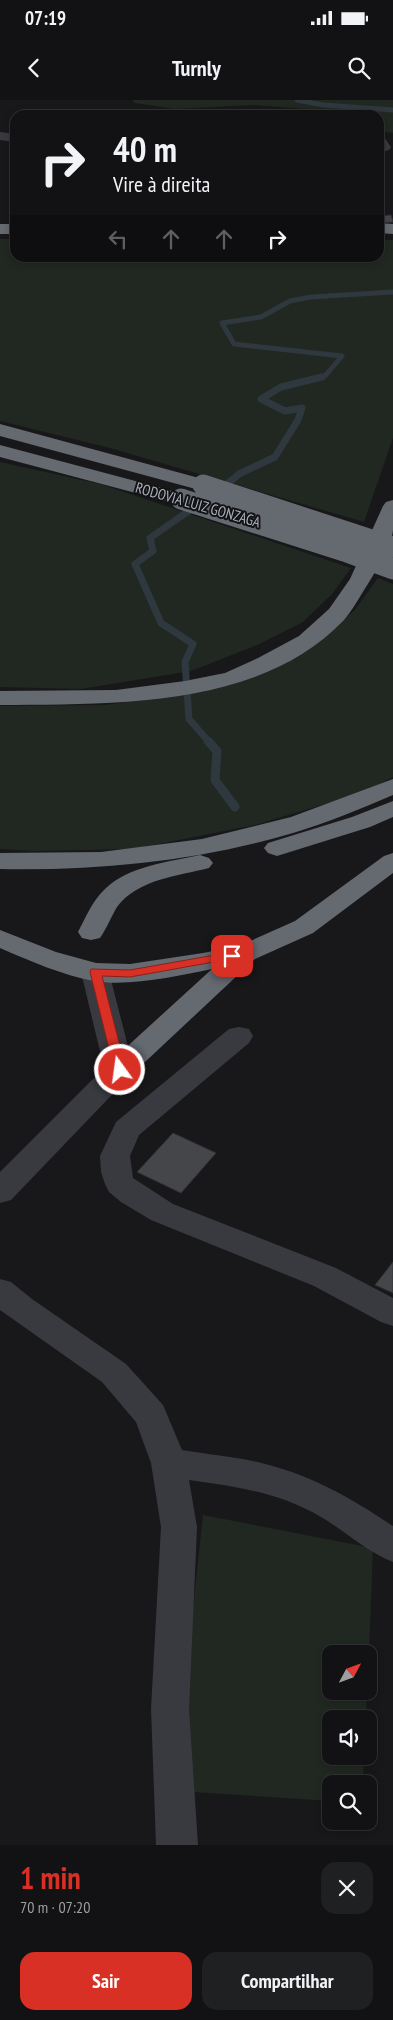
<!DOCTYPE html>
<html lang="pt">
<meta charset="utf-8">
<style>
body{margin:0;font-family:"PT Sans Narrow",sans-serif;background:#1f2022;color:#f1f3f6;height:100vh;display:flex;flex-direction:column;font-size:19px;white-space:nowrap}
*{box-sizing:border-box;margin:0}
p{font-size:16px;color:#9c9ea0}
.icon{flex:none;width:28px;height:28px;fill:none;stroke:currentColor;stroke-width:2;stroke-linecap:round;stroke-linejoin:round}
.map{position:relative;height:1745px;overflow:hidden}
.sheet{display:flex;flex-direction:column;background:#121214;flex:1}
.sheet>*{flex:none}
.guide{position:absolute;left:10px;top:10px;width:374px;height:152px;border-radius:15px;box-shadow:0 2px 8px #0003,0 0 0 1px #313234;background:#121214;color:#f1f3f6;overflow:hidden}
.needle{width:32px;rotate:49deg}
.fabs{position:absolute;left:322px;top:1545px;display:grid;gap:10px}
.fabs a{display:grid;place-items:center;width:55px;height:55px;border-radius:10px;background:#121214;box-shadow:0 2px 8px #0003,0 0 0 1px #313234;font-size:25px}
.pin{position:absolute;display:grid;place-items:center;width:42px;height:42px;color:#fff;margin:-21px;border-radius:10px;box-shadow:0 2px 8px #0006}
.me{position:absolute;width:55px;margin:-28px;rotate:346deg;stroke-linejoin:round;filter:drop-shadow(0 0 4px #0008)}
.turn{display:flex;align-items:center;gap:18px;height:105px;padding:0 20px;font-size:22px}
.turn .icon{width:65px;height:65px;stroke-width:2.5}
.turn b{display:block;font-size:35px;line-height:42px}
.lanes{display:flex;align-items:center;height:48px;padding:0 20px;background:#0003;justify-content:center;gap:25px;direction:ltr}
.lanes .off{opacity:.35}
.round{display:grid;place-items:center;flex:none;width:52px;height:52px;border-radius:15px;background:#1f2022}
.overview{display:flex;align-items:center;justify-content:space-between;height:85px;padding:0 20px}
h1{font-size:30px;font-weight:700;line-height:38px;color:#d93025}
.primary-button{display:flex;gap:10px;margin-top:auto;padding:10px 20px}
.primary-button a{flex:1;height:58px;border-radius:15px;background:#d93025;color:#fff;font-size:20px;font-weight:700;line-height:58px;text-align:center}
.primary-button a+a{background:#1f2022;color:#f1f3f6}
.status{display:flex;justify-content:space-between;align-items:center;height:35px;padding:0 25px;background:#121214;direction:ltr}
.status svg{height:14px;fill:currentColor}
header{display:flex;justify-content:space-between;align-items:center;height:65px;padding:0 20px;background:#121214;font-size:22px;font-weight:700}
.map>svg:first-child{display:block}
.green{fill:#202821}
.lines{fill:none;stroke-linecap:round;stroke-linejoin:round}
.stream-far2{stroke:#2e383e;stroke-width:5}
.stream-far1{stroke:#2e383e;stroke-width:7}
.stream{stroke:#2e383e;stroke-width:9}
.building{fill:#44464a;stroke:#323236}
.minor{fill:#393a3f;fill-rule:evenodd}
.highway{fill:#656970;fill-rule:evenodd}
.highway-bridge{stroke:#656970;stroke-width:21}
.route{fill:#d93025;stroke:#8d1f18}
.labels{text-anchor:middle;stroke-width:4;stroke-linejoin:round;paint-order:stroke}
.far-street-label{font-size:15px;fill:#aab0ba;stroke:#131315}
</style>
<div class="status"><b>07:19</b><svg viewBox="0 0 49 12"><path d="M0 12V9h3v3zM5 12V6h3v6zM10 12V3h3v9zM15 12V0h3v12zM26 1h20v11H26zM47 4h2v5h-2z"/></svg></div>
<header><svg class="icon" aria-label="back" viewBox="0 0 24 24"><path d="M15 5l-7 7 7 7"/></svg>Turnly<svg class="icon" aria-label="search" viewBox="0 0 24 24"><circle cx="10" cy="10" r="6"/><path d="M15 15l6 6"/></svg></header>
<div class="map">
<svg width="393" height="1745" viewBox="0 0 393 1745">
<rect width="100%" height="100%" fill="#18181a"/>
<!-- green -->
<path class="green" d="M132,0H393V33L379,31V15H335L306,9L254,5L175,9L135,3Z
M0,139H15V158H379V140H393V338L364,422L110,348L0,321Z
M0,362L100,384L351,468L332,494L303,522L257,545L191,571L81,589L0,587Z
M378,478L393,484V677L362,693L255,725L133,749L35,751L0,749V606L105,605L202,592L241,579L318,539L354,511Z
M203,1415L373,1448L369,1554H331V1591H367L366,1619H331V1656H364L363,1684H331V1701L193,1692L185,1583Z"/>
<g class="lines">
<!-- stream-far2 -->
<path class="stream-far2" d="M297,0L323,5L393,10
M317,278L325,276L342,256L234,244L222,223L261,217L290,201L311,197L393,192"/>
<!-- stream-far1 -->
<path class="stream-far1" d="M221,389L239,374L275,357L298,320L302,308L285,311L261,299L281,287L322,277
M196,406L150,438L153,451L135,464L161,523L193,544L185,562L189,619L209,642"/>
<!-- stream -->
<path class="stream" d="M208,641L217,651L215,680L235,707"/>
</g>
<!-- building -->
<path class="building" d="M391,115L393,122L379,123V116Z
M173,1033L216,1053L181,1093L137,1072Z
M393,1162V1193L375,1185Z"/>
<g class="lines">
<!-- minor -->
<path class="minor" d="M0,32L15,34V42L0,40Z
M379,36L384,37L391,47L389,50L379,53Z
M95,863L105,866L109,872L134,970L129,977L11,1100L0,1103V1072L104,968L81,872L85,866Z
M239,927L249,929L253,936L249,943L139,1035L130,1056L133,1078L173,1104L336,1168L393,1198V1226L381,1222L314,1186L151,1120L121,1102L109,1092L105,1084L101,1072L100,1056L116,1022L229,929Z
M0,1179L11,1182L32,1199L126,1264L163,1305L182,1350C211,1355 241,1357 269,1365C315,1377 354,1400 393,1426V1462C367,1452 345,1431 321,1417C279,1392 237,1387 189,1380L197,1427L189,1609L198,1745H156L151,1609L161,1427L151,1363L136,1322L102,1282L0,1210Z"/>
<!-- highway -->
<path class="highway" d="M379,123L393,124V134L379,133Z
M0,124H15V134H0Z
M0,324L210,381L213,385L210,389L203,391L0,336Z
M0,345L188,395L191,399L188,403L181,405L0,357Z
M393,400C393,410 393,420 393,430C392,446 370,481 361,495C356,503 351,512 344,520C259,609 113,604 0,605V591L116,590L185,581L225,573L258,558L299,536L329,509L350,479L383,406L386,402Z
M393,679V695C360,709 327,723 293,733C198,761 99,771 0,769V753L101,752L202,739L291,717Z
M393,701V717L370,727L277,756L268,753L264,748L268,743L352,717Z
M393,753V773L313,833L255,859L129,977L119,980L109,977L104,970L109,963L212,869C177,876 130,887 94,881C62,875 30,861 0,848V830L56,852L96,863L130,864L203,853L239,846L295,821L384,756Z
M200,755L209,758L213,763L209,768C178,776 138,779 117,807C111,817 107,828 100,838L91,840L82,838L78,832C86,817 92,801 105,789C128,766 169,762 200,755Z"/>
<!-- highway-bridge -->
<path class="highway-bridge" d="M203,385L393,447
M181,399L344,451L393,469"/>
</g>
<!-- route -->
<path class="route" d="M232,852L237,856L236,858L130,877L102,876L126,970L120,974L115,973L90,872L91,869L130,870Z"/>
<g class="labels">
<!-- far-street labels -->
<g class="far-street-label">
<text transform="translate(198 405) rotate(16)" y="5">RODOVIA LUIZ GONZAGA</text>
</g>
</g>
</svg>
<div class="fabs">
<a><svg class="needle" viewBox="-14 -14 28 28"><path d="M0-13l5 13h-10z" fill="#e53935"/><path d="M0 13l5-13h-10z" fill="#9c9ea0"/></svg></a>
<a><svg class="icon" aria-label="sound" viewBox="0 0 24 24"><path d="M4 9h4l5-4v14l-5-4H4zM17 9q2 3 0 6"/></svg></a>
<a><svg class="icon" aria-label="search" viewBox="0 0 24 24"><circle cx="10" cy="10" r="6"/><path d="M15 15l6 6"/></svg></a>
</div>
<div class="pin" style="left:232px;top:856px;background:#d93025"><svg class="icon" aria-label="arrive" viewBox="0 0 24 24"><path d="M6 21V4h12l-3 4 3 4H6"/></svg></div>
<svg class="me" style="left:120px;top:970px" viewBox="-20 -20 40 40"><circle r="17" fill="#d93025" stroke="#fff" stroke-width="3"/><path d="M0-11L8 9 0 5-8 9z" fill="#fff"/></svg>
<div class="guide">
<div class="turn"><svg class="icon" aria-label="right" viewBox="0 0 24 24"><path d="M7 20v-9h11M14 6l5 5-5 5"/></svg><div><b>40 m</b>Vire à direita</div></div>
<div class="lanes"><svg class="icon off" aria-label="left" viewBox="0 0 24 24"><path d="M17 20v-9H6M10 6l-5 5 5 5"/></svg><svg class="icon off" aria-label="ahead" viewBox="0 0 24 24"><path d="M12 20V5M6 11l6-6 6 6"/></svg><svg class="icon off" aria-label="ahead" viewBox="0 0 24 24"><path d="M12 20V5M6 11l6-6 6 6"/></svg><svg class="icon" aria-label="right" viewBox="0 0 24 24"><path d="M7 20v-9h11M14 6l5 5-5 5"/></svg></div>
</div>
</div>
<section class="sheet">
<div class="overview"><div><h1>1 min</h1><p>70 m · 07:20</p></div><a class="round"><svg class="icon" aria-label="close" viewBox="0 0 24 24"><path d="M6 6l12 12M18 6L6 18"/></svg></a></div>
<div class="primary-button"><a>Sair</a><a>Compartilhar</a></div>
</section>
